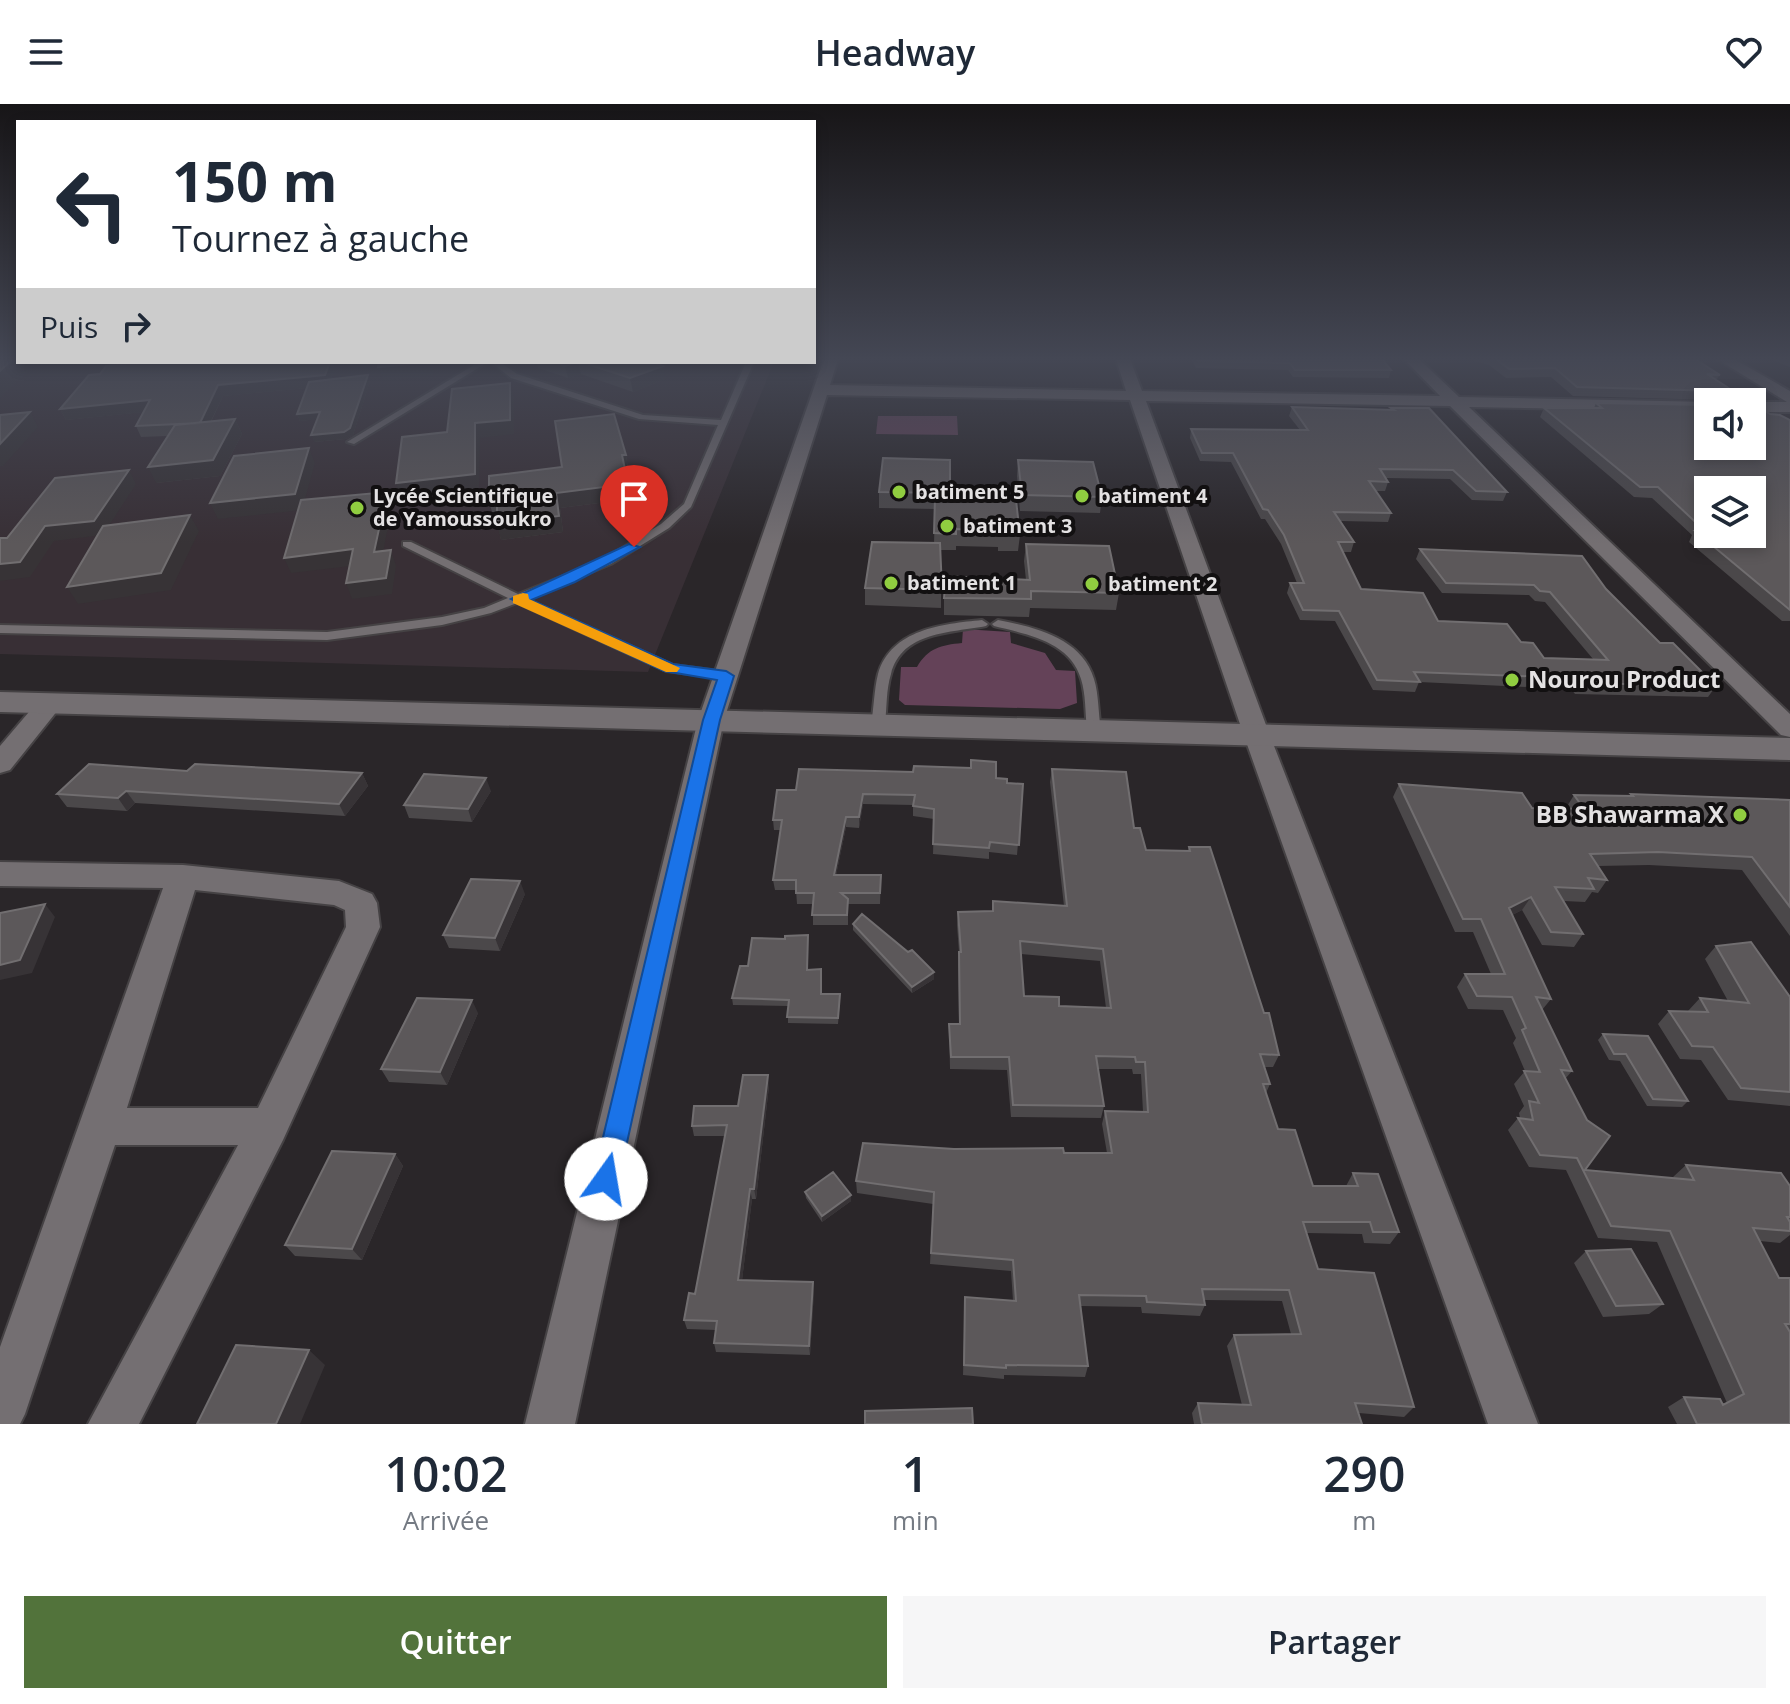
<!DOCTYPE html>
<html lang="fr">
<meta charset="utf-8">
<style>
body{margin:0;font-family:"Open Sans",sans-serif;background:#f6f6f7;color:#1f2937;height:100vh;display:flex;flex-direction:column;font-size:30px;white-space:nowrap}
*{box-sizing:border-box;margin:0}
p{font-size:26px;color:#747a83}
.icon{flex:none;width:44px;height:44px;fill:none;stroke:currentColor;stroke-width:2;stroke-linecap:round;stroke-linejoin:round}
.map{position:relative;height:1320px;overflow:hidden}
.drawer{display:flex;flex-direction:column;background:#fff;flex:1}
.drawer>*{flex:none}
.guide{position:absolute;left:16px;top:16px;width:800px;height:244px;border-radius:0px;box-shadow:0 4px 12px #0003;background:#fff;color:#1f2937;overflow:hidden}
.controls{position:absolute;left:1694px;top:284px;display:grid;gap:16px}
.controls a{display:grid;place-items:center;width:72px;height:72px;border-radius:0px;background:#fff;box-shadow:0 4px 12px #0003;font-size:40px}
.pin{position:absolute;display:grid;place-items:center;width:68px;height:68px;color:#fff;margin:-82px -34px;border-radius:50% 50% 50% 0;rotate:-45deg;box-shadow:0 0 8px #0007}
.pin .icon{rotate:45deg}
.me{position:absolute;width:88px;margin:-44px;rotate:13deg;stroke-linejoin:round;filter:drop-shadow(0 0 6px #0008)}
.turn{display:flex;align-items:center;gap:28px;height:168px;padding:0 24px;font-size:36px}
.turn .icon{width:104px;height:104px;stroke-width:2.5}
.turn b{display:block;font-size:56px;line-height:68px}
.then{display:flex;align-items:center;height:76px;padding:0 24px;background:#0003;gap:16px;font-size:30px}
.eta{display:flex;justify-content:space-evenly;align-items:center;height:136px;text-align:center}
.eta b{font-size:48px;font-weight:600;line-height:56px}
.cta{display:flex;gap:16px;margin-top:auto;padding:16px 24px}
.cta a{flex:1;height:92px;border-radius:0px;background:#52733b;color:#fff;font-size:32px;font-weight:600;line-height:92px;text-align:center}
.cta a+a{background:#f6f6f7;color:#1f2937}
header{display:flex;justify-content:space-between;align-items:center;height:104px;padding:0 24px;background:#fff;font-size:36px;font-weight:600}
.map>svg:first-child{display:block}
.built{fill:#382f35}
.green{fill:#644258}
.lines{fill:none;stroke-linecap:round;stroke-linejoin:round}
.service-casing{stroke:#454244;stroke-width:4}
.minor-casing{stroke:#454244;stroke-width:4}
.tertiary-casing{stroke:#454244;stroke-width:4}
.service{fill:#746f72;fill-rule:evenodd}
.minor{fill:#746f72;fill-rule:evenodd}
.tertiary{fill:#746f72;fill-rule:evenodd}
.wall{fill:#4b484a;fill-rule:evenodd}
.shaded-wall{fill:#373336}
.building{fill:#5c585a;stroke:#716e70;stroke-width:2;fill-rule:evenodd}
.route{fill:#1a73e8;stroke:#114b97;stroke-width:2}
.slow{fill:#f59e0b}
.poi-dot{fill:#90cd40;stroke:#121011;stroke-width:3}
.labels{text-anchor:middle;stroke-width:8;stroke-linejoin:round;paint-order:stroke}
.far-poi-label{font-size:20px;font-weight:bold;fill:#e4e2e3;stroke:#121011;text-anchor:start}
.poi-label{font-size:24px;font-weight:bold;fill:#e4e2e3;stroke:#121011;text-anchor:start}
</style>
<header><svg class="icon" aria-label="menu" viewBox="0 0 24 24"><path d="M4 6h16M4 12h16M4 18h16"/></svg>Headway<svg class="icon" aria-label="heart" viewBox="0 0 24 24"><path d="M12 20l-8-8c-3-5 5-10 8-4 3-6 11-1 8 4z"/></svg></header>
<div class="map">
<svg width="1790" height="1320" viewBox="0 0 1790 1320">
<rect width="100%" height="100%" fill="#2a2629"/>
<!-- built -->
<path class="built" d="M0,255L18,258H774L648,568L0,550Z"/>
<!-- green -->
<path class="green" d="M878,312H957L958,331L876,330Z
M963,525L1010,528L1011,539L1045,549L1056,566L1075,567L1077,599L1060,605L905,601L899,596L901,563H917C928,544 941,541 962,539Z"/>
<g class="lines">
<defs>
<path id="service" d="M479,258H488L354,340L347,338Z
M491,258H500L517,270L643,311L721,316L746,258H754L691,403L669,424L611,460L527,495L673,561L726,568L732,572L730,575L666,567L517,499L491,509L442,521L327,536L0,529V521L327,528L442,513L484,504L508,494L403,442V438H411L518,490L603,456L661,420L684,400L718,321L639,315L511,274Z
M982,516L988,520L986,522C951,529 902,527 891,570C886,586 887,603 885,620L878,624L873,623L871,620C874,604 874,586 878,570C891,525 943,520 982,516Z
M998,516C1035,523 1082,534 1094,575C1099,591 1098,609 1101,625L1099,628L1094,629L1087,625C1085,608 1086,591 1081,575C1070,537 1026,530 994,522L992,520Z"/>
<path id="minor" d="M824,255H838L830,281L1126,287L1116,255H1130L1142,287L1440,292L1404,255H1419L1459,293L1712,298H1708V307L1469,303L1790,610V633L1781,631L1450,302L1146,297L1269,629L1538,1320H1488L1243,629L1130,296L827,291L724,616L575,1320H525L698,616Z
M1717,255H1734L1790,287V308H1752V298H1787Z
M49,593L58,595L62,601L10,666L0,669V642L40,595Z
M0,758L183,761L339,777L372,790L377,799L380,823L283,1036L139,1320H88L238,1041H115L25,1310L20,1320H0V1243L163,784L0,782ZM195,786L334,801L345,806L346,823L258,1004H127Z"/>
<path id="tertiary" d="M0,588L1790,634V656L0,608Z"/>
</defs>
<!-- service casing -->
<use href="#service" class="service-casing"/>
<!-- minor casing -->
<use href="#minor" class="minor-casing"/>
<!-- tertiary casing -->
<use href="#tertiary" class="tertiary-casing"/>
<!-- service -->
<use href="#service" class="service"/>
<!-- minor -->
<use href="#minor" class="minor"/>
<!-- tertiary -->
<use href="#tertiary" class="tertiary"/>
</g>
<!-- wall -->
<path class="wall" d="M1191,255H1382L1391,266L1389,274L1293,273L1288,266L1196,264Z
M1473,255H1695L1720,271L1716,276L1750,298H1713L1714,296L1573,292L1551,273L1506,274L1489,261L1475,257Z
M1770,255H1790V263Z
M536,258H667L659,261L665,275L633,288L581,270L568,274L538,264Z
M332,275L370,277L353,331L346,335L314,338L317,315L300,317L297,310L307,284L223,292L211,318L235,315L242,330L220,372L156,379L168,332L141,333L136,322L143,308L66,316L60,305Z
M1596,299L1770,310L1790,316V517H1782L1689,438L1692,431L1652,394L1634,393L1540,313L1544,304H1594Z
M1292,303L1391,306V304L1507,388L1503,397L1472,396L1450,375L1386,374L1388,378L1385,387H1375L1391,409L1388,418L1341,417L1354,438L1351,448H1343L1361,485L1438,517L1521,538L1544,554L1593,555L1545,498L1535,497L1529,491L1442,489L1416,455L1420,445L1606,485L1660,539L1716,582L1708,593L1575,590L1571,585L1419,578L1415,588L1373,586L1335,517L1300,516L1287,489L1290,479H1297L1281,440L1265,415H1261L1231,358L1200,357L1190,334L1191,325L1300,326L1289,312Z
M626,351L628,365L625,366L631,395L560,404L563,428L501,436L497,414H494L489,398L562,363Z
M950,356L949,394L1020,431L1018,447H998V443L956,442V446H941V504L865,501V484L934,439L935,405L879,404V388Z
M1018,356L1102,393L1100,409L1020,407L1017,372Z
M1026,440L1119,489L1116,506L1030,504L1029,513L944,511V494L1026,476L1024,457Z
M1052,665L1134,724L1146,746L1188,747L1189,743L1264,909L1279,951L1273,963H1265L1270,980L1266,989L1278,1025L1313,1082H1346L1353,1069L1399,1128L1390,1140L1364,1139L1362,1130L1307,1129L1318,1165L1414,1303L1404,1313L1359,1309L1362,1320H1194L1192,1309L1198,1299L1242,1301L1227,1242L1234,1231L1291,1230L1282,1197L1204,1196L1205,1201L1200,1212L1142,1209L1141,1203L1081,1202L1088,1262L1085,1273L1004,1271V1275L963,1271L965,1193L1013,1197L1011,1167L930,1160L933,1100L857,1089L856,1077L954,1045L1107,1049L1102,1020L1105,1007L1143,1008L1141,970H1133L1132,965H1098L1104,1002L1101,1014L1011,1013L1007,966L950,965L949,920H959L958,861L959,848L957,821L958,808L992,807L993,797L1064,802L1050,678ZM1021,850L1100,857L1106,904L1059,902L1024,892Z
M187,667L362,669L368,682L345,712L135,699L127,707L67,703L57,690Z
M996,674L1007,679L1023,680L1017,751L989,748V755L933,750L934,715L913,712V701L863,700L859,724L846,723L836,771H881L880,800H848V821H813V800H797L796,786H775L773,776L781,726H774L773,716L796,686Z
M1399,680L1532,704L1567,705L1566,704L1574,691L1629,692L1631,690L1790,696V832L1742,766L1649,761L1598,762L1607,776L1598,789L1592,788L1585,798L1564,797L1583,830L1574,843L1542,841L1522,806L1512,811L1551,895L1542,906L1572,967L1565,975L1585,1066L1674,1074L1673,1073L1686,1061L1790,1082V1131L1780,1139L1760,1137L1779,1174H1790V1320H1677L1668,1303L1684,1293L1723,1301L1727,1299L1657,1138L1598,1134L1566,1066L1529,1063L1508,1026L1518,1014H1520L1519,1009L1524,1002L1514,980L1525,967L1513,939L1516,934L1503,906L1468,905L1457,883L1465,870H1491L1473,828H1455L1393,693Z
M491,687L472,718L409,714L404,701Z
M525,790L500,847L449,844L443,831Z
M853,820L934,875L912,889L853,826Z
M808,831V866L822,890L840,897L838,920L788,919V902L733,901L732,894L748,862L785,835Z
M1716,842L1790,893V1002L1728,996L1701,956L1680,955L1658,920L1669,907H1688L1700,894L1728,897L1705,855Z
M478,909L447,981L389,978L381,965Z
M1603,930L1688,997L1682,1003L1647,1002L1620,957L1609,956L1598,936Z
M769,982L756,1095H752L742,1176L814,1187L810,1251L716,1248L714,1239L716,1226L687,1225L684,1216L695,1190L725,1032H694L692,1022L738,1002Z
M395,1050L403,1062L362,1156L295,1152L285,1141Z
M805,1088L851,1091V1097L822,1118L806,1094Z
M1586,1147L1663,1200L1649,1210L1603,1213L1574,1159Z"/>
<!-- shaded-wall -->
<path class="shaded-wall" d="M13,255H18V258H36L0,294V267Z
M330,258H338L329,282L223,292L204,331L199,320L218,281Z
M433,258V272L383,277L378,263Z
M576,258H578L581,270L568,274L565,262Z
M663,262L665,275L633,288L630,274Z
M368,271L370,277L353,331L346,335L314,338L311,331Z
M510,279L514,293V330L480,334L479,385L401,395L396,379L475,319Z
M150,296L155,307L66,316L60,305Z
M30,308L38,323L3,362H0V340Z
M320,308L323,315L300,317L297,310Z
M235,315L242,330L220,372L156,379L148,363Z
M309,344L315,359L302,406L218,415L210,399Z
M622,351H626L628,365L625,366Z
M129,366L136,380L103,431L54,437L30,473L0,477V460L45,422Z
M628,380L631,395L560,404L563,428L501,436L497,420L556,389Z
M387,388L392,402L380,464L374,448Z
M190,411L199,427L171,486L78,500L67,483Z
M353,445L359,461L291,469L284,454Z
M391,446L396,462L392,490L352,495L346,479Z
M362,669L368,682L345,712L339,700Z
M486,674L491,687L472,718L468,705Z
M126,687L135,699L127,707L118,694Z
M863,690V700L859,724V713Z
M846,713V723L834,781V771Z
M520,777L525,790L500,847L495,834Z
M1531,793L1522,806L1501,817L1509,804Z
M45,800L55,813L32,869L0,876V861Z
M934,868V875L912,889V883Z
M472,896L478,909L447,981L440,968Z
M768,971L769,982L756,1095L754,1085Z
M395,1050L403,1062L362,1156L352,1145Z
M750,1085L752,1095L741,1185L738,1176Z
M851,1091V1097L822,1118V1112Z
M813,1178L814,1187L810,1251L809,1242Z
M309,1246L325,1261L300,1320H276Z"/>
<!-- building -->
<path class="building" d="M0,255H13L0,267Z
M1196,255H1382L1391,266H1295L1290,259L1198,257Z
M1496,255H1695L1720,271L1707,270L1750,298H1714L1719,287L1577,283L1555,264L1509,265Z
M151,258H330L325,271L218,281L200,319L136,322L150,296L60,305L89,271L100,270L106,262Z
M379,258H429L378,263Z
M555,258H576L565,262Z
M581,258H651L663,262L630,274Z
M368,271L350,324L344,328L311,331L320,308L297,310L309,278Z
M510,279V316L475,319V370L396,379L402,333L447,328L452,285Z
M1596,299L1708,301V342H1752V299L1770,310L1780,311L1790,316V506L1695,427H1705L1658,383H1640L1544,304H1602ZM1708,386H1752V430H1708Z
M1292,303L1394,306L1391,304H1429L1507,388L1476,387L1453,366L1380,365L1388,378L1369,377L1391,409L1334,408L1354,438H1338L1361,485L1423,489L1438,517L1507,520L1521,538L1533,539L1544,554L1608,556L1550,488L1540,487L1534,481L1446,479L1420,445L1582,452L1606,485L1660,539H1673L1716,582L1581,579L1576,574L1414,568L1420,578L1377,576L1339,507L1303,506L1290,479H1304L1284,431L1268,406L1263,405L1233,349H1202L1191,325L1308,326Z
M30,308L0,340V311Z
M614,310L626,351H622L628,380L556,389L559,412L497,420V399L489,398V372L562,363L555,317Z
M235,315L213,356L148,363L175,321Z
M309,344L295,390L210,399L234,352Z
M883,354L950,356V389L879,388Z
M1018,356L1093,358L1102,393L1022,391Z
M129,366L94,417L45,422L20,458L0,460V434H7L55,374Z
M387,388L374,448L391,446L386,474L346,479L353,445L284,454L301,396Z
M935,394L1016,396L1020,431L999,430V427L956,425V430L934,429Z
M190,411L161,469L67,483L103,422Z
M872,438L940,439L942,486L865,484Z
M1026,440L1109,442L1119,489L1031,487V495L944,494L946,472L1030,476Z
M971,656L996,658V674L1007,675V679L1023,680L1019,741L990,738L989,744L933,740L934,705L913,702L915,691L863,690L859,713H846L834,771H881L880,789H841L848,795L847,811H812L814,789H796V776H773L782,716H773L777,686H796L799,665L913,668L914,662L971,664Z
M89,660L187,667L195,660L362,669L339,700L126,687L118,694L57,690Z
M1052,665L1126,668L1134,724H1140L1146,746L1190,747L1189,743H1210L1264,909H1269L1279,951L1260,950L1270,980H1263L1278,1025L1295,1026L1313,1082H1358L1353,1069L1378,1070L1399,1128H1373L1370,1118H1303L1318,1165L1374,1169L1414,1303L1355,1299L1362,1320H1202L1198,1299L1251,1301L1234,1231L1301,1230L1289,1186L1202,1185L1205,1201L1147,1198L1146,1192L1079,1191L1088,1262L1006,1261V1264L964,1261L965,1193L1016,1197L1013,1156L931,1149L934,1088L856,1077L863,1039L954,1045L1063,1044L1064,1049H1112L1105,1007L1148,1008L1145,958H1136L1135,953L1096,952L1104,1002L1013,1001L1009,953H951L949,920H960L959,848H961L958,808L993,807V797L1067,802ZM1020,837L1103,845L1111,904L1059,902V893L1024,892Z
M424,670L486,674L468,705L404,701Z
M1399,680L1522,689L1532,704L1584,705L1574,691L1633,692L1631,690L1790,696V803L1752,753L1658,748L1590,750L1607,776L1588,774L1594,785L1555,783L1583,830L1551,828L1531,793L1509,804L1551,895L1536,893L1572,967L1561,966L1587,1016L1610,1032L1585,1066L1694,1076L1686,1061L1781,1069L1790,1082V1113H1787L1790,1118V1127L1753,1124L1779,1174H1790V1220H1785L1790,1228V1320H1697L1684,1293L1720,1295L1723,1301L1744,1290L1670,1127L1611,1122L1577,1054L1540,1051L1518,1014L1533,1016L1529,997L1539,999L1524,967L1540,968L1522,926L1526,924L1512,893L1477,892L1465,870H1505L1481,815H1463Z
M471,775L520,777L495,834L443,831Z
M45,800L20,856L0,861V809Z
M862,810L908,848L912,846L934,868L912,883L853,820Z
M808,831L807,866L821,865V890H840L838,914L787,913L789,896L732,894L740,862H748L752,834L785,835V832Z
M1751,838L1790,893V988L1741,984L1713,943L1692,942L1669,907L1708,908L1700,894L1749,899L1716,842Z
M417,894L472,896L440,968L381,965Z
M1603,930L1648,932L1688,997L1653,995L1626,950H1614Z
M743,971H768L754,1085H750L738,1176L813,1178L809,1242L714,1239L717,1217L684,1216L689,1189L695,1190L727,1021L692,1022L694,1002H738Z
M332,1047L395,1050L352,1145L285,1141Z
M833,1068L851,1091L822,1112L805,1088Z
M1631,1145L1663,1200L1616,1202L1586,1147Z
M236,1241L309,1246L276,1320H197Z
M972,1304L973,1320H865V1307Z"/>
<!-- sky -->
<linearGradient id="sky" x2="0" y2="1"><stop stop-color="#171517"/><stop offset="0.58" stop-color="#444754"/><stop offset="1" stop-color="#444754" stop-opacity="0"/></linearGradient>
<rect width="1790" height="440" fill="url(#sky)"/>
<!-- route -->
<path class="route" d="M629,440L640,443L575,478L531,496L673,560L726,567L734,572L720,616L619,1075L616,1084L606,1088L596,1084L593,1075L703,616L717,576L664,567L511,495Z"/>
<!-- slow -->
<path class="slow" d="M523,489L528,490L529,495L680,564L677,568H666L513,499V492Z"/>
<!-- markers -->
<g class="poi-dot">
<circle cx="899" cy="388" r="8"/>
<circle cx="1082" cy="392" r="8"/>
<circle cx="357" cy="404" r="8"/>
<circle cx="947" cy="422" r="8"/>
<circle cx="891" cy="479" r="8"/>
<circle cx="1092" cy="480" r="8"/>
<circle cx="1512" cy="576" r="8"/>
<circle cx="1740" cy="711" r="8"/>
</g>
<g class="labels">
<!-- far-poi labels -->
<g class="far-poi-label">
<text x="915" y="395">batiment 5</text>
<text x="373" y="399">Lycée Scientifique<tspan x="373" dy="23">de Yamoussoukro</tspan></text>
<text x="1098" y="399">batiment 4</text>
<text x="963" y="429">batiment 3</text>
<text x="907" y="486">batiment 1</text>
<text x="1108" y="487">batiment 2</text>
</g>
<!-- poi labels -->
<g class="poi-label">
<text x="1528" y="584">Nourou Product</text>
<text x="1724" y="719" text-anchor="end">BB Shawarma X</text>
</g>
</g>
</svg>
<div class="controls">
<a><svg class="icon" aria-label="sound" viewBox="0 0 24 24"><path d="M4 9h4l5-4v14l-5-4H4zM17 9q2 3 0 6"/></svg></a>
<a><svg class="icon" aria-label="layers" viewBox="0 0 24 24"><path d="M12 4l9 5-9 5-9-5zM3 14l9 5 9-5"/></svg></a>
</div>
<div class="pin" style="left:634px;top:443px;background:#d93025"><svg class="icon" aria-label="arrive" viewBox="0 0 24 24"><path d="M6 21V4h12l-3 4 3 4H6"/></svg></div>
<svg class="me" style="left:606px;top:1075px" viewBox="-20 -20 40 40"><circle r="19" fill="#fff"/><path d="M0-13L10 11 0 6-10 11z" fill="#1a73e8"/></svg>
<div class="guide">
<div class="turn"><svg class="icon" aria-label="left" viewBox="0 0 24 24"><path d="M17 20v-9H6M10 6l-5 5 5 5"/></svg><div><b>150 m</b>Tournez à gauche</div></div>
<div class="then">Puis<svg class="icon" aria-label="right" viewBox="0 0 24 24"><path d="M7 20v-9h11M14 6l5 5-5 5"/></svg></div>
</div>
</div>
<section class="drawer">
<div class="eta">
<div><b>10:02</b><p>Arrivée</p></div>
<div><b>1</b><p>min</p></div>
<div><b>290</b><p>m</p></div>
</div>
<div class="cta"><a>Quitter</a><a>Partager</a></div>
</section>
